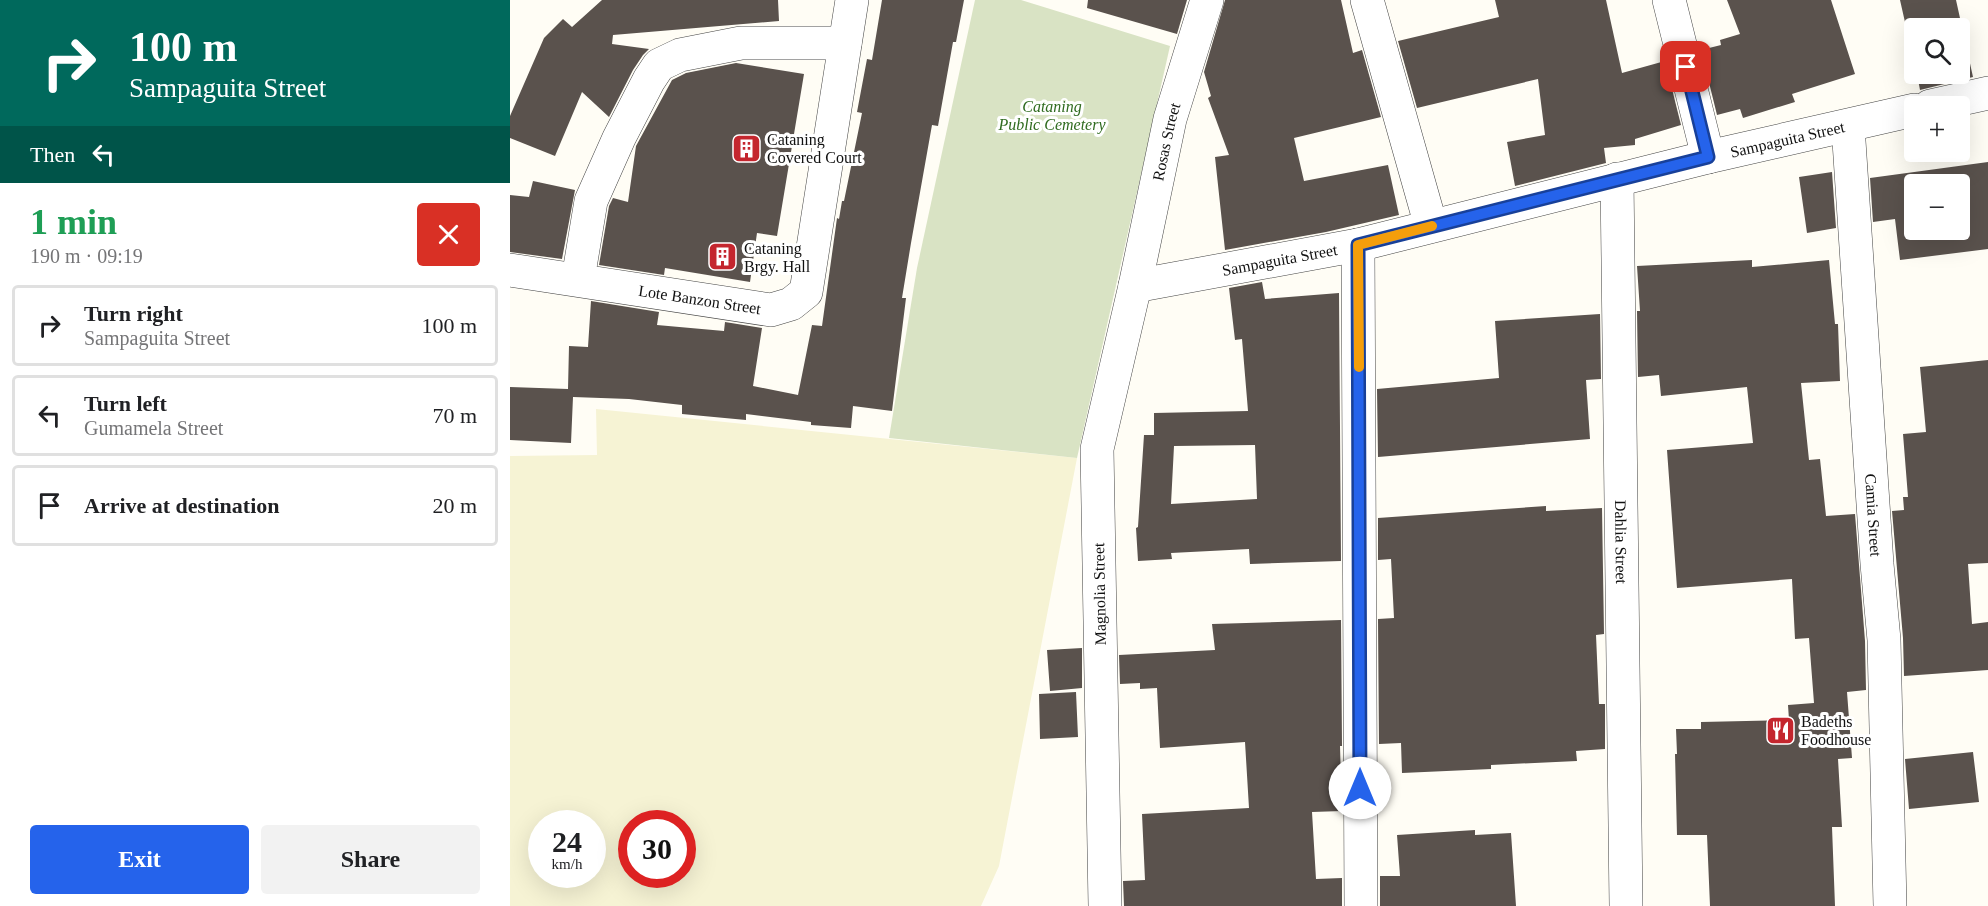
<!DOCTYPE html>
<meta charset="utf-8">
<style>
body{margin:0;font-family:"Times New Roman",serif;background:#f2f2f2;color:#202124;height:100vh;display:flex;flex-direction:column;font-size:22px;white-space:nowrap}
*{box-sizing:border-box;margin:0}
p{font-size:20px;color:#757577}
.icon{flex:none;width:33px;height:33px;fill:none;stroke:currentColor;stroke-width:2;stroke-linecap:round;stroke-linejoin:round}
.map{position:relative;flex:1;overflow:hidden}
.panel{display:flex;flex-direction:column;background:#fff;width:510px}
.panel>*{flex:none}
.top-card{background:#00695c;color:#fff;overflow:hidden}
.buttons{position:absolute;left:1394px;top:18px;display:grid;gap:12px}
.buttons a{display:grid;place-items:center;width:66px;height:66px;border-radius:6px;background:#fff;box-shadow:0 6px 24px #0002;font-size:30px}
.speed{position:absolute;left:18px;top:810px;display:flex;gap:12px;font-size:30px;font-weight:700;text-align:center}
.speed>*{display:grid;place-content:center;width:78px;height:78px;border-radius:50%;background:#fff;box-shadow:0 6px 24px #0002;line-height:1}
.speed small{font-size:15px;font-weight:400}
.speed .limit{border:9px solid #d22;background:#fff;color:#111}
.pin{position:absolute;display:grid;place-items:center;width:51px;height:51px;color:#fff;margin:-26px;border-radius:12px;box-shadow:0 3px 9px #0006}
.me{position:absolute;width:66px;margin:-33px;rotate:0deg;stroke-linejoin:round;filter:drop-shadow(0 0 4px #0008)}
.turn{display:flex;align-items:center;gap:21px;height:126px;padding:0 30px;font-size:27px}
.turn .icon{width:78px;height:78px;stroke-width:2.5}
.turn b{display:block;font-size:42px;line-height:51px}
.then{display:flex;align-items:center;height:57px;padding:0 30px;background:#0003;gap:12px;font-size:22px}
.round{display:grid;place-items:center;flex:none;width:63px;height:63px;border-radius:6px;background:#f2f2f2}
.head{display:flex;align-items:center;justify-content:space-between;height:102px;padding:0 30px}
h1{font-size:36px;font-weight:700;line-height:45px;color:#1e9e55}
.primary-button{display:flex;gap:12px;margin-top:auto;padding:12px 30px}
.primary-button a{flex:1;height:69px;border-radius:6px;background:#2563eb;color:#fff;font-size:24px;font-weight:700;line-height:69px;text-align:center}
.primary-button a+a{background:#f2f2f2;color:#202124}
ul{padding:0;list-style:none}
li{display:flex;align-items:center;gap:18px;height:81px;margin:0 12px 9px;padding:0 18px;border:3px solid #e0e0e0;border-radius:6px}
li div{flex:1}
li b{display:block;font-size:22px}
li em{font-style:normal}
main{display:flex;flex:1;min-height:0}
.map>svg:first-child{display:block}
.farmland{fill:#f6f3d4;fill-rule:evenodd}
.cemetery{fill:#d9e3c4}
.building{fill:#5a524d;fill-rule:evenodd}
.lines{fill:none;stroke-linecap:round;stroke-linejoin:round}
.street-casing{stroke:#444;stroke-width:34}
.street{stroke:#fff;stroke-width:33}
.route-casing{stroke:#184099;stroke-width:15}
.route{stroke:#2563eb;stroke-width:10}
.slow{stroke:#f59e0b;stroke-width:10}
.labels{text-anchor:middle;stroke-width:6;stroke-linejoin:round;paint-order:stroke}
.park-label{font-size:16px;font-style:italic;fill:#2f6b1f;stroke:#fff}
.poi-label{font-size:16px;fill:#111;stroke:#fff;text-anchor:start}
.street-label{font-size:16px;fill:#111;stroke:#fff}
</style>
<main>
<section class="panel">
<div class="top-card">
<div class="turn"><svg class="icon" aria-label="right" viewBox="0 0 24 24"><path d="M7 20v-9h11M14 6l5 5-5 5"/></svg><div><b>100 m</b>Sampaguita Street</div></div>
<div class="then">Then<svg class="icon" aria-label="left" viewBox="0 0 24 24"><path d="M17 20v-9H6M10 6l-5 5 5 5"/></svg></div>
</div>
<div class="head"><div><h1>1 min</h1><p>190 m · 09:19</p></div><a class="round" style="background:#d93025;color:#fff"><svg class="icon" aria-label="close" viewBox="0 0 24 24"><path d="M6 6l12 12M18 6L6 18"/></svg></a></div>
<ul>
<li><svg class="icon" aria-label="right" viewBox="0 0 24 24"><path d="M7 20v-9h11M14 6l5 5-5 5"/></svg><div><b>Turn right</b><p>Sampaguita Street</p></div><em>100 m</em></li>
<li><svg class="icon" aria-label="left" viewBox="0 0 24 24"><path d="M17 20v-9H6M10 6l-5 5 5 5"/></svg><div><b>Turn left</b><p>Gumamela Street</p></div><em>70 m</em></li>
<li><svg class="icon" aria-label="arrive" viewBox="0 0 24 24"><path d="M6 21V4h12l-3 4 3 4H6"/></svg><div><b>Arrive at destination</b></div><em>20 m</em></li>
</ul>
<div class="primary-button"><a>Exit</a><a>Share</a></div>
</section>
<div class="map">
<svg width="1478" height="906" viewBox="0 0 1478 906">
<rect width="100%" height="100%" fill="#fffdf5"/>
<!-- farmland -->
<path class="farmland" d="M86,409L567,458L489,866L471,906H0V456L87,455ZM32,824H82V874H32ZM122,824H172V874H122Z"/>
<!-- cemetery -->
<path class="cemetery" d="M465,0H511L660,46L567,458L379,438L407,268Z"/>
<!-- building -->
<path class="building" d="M92,0H268L269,21L103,35L102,44L139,49L133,55L123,70L99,117L72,92L45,156L0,138V116L34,38L53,19L62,27Z
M372,0H454L446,42H443L428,126L422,125L401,243L392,298H396L382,411L343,406L341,428L301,425V422L236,414V420L172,414V405L119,399L63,397L61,443L0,440V387L58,389L59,346L78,347L81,301L149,312L147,325L214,331L215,322L252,328L243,386L288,395L302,325L312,326L327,218L329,219L332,201H334L352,113L347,112L357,59L362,60Z
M578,0H677L667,34L577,8Z
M715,0H831L843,53L852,50L871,117L784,138L794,181L878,165L889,215L816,232L715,250L705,157L719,155L698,98L701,96L694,72Z
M985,0H1096L1112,73L1155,61L1171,125L1125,139V145L1094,148L1096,163L1005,186L997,142L1035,135L1028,79L907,108L888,41L989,17Z
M1217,0H1321L1345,74L1282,94L1285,102L1233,118L1230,109L1207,115L1191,50L1211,45L1210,40L1230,34Z
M1390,0H1446L1463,77L1410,90L1407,74H1449V28H1404V62Z
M226,63L294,74L267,236L247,233L240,282L155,268L154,275L89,265L99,206L103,198L118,202L126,146L162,80L176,73Z
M1478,162V249L1390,260L1385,219L1363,222L1360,178ZM1404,184H1449V230H1404Z
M1322,172L1326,228L1297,233L1289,177Z
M23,181L65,190L52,259L0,252V195L19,197Z
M1242,260V267L1319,260L1325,324H1328L1330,381L1291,383L1299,460L1310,459L1316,516L1345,514L1355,641L1356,690L1337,692L1342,758L1328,759L1332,827H1322L1325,906H1200L1197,835H1167L1165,754H1167L1166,729H1191V722L1279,720L1278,705L1304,703L1299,638L1285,639L1282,579L1167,588L1157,450L1243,443L1237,387L1151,396L1149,375L1128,377L1127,311H1130L1127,266Z
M752,282L755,299L829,293L831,561L740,564L739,549L661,553L662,559L628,561L626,528L628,527L634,435H644V413L738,411L732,339L725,340L719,288ZM745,445L747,499L661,504L664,446Z
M1090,314L1091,379L1076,380L1080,439L868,457L867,389L989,378L985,321Z
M1478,360V563L1458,564L1462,624L1478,622V670L1394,676L1393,638L1382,511L1394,510L1393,497H1398L1393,434L1416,432L1410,367Z
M1036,506V511L1092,508L1094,634L1086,635L1089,704H1095V749L1066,751L1067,761L981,765V769L892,773L891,743L869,744L868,619L884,618L881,559L868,560V518Z
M831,620L832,746H830L832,811L802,812L806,879L832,878V906H614L613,881L635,880L632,814L739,808L735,742L650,748L647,688L630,689V683L610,684L609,655L705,650L702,624Z
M572,648V688L540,691L537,650Z
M566,692L568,737L530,739L529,694Z
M1463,752L1469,802L1399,809L1395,759Z
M965,830V835L1001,833L1006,906H870V876H890L887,835Z"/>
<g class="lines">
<defs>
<g id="street">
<path d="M857,0L921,226"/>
<path d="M1159,0L1198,157"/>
<path d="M1420,106L1478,93"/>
<path id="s1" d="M1338,126L1367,564L1374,640L1380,906"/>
<path id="s2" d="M1107,179L1116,906"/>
<path d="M848,245L851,906"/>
<path id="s3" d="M0,270L261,310L281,304L296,292L342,0"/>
<path d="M68,279L81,201L109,138L139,80L149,65L170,55L231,43H335"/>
<path id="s4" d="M625,286L848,245L1198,157L1404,110"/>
<path id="s5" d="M595,906L587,449L625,286L660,119L697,0"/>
</g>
</defs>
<!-- street casing -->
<use href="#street" class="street-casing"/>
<!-- street -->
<use href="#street" class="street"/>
</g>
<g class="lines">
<defs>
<path id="route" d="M850,788L848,245L1198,157L1176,67"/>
</defs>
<!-- route casing -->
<use href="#route" class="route-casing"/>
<!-- route -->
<use href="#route" class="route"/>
<!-- slow -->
<path class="slow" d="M849,367L848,245L922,226"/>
</g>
<!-- icons -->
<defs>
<symbol id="building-square" viewBox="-11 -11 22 22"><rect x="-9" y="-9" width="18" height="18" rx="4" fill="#c4262e" stroke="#fff"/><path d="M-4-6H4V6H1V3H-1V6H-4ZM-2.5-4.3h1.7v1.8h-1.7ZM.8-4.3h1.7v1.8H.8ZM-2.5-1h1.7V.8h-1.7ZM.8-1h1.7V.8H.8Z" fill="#fff"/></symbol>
<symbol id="restaurant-square" viewBox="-11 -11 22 22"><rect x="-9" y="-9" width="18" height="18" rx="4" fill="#c4262e" stroke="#fff"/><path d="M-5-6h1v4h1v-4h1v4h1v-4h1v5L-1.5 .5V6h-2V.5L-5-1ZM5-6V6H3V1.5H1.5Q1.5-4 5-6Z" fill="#fff"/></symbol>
</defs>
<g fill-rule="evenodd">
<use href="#building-square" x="220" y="132" width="33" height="33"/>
<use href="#building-square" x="196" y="240" width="33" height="33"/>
<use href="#restaurant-square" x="1254" y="714" width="33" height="33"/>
</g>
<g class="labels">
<!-- park labels -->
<g class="park-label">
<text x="542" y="112">Cataning<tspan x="542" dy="18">Public Cemetery</tspan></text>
</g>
<!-- poi labels -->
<g class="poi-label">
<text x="257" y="145">Cataning<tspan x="257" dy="18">Covered Court</tspan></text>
<text x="234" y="254">Cataning<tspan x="234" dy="18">Brgy. Hall</tspan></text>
<text x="1291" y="727">Badeths<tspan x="1291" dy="18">Foodhouse</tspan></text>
</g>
<!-- street labels -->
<g class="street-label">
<text dy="6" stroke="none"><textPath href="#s4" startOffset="669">Sampaguita Street</textPath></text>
<text dy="6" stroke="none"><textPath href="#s5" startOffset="772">Rosas Street</textPath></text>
<text dy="6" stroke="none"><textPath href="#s4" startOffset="147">Sampaguita Street</textPath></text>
<text dy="6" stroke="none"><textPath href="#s3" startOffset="192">Lote Banzon Street</textPath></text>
<text dy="6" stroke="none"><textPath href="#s1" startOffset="390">Camia Street</textPath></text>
<text dy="6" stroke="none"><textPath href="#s2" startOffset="363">Dahlia Street</textPath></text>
<text transform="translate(589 594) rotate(-91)" y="6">Magnolia Street</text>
</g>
</g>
</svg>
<div class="buttons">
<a><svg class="icon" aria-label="search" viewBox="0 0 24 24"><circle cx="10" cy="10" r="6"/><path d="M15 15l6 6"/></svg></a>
<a>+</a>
<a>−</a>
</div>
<div class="speed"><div>24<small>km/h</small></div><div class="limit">30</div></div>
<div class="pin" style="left:1176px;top:67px;background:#d93025"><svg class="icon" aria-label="arrive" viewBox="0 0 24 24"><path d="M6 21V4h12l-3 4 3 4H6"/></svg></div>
<svg class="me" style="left:850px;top:788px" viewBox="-20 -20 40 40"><circle r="19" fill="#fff"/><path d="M0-13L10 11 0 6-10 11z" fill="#2563eb"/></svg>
</div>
</main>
